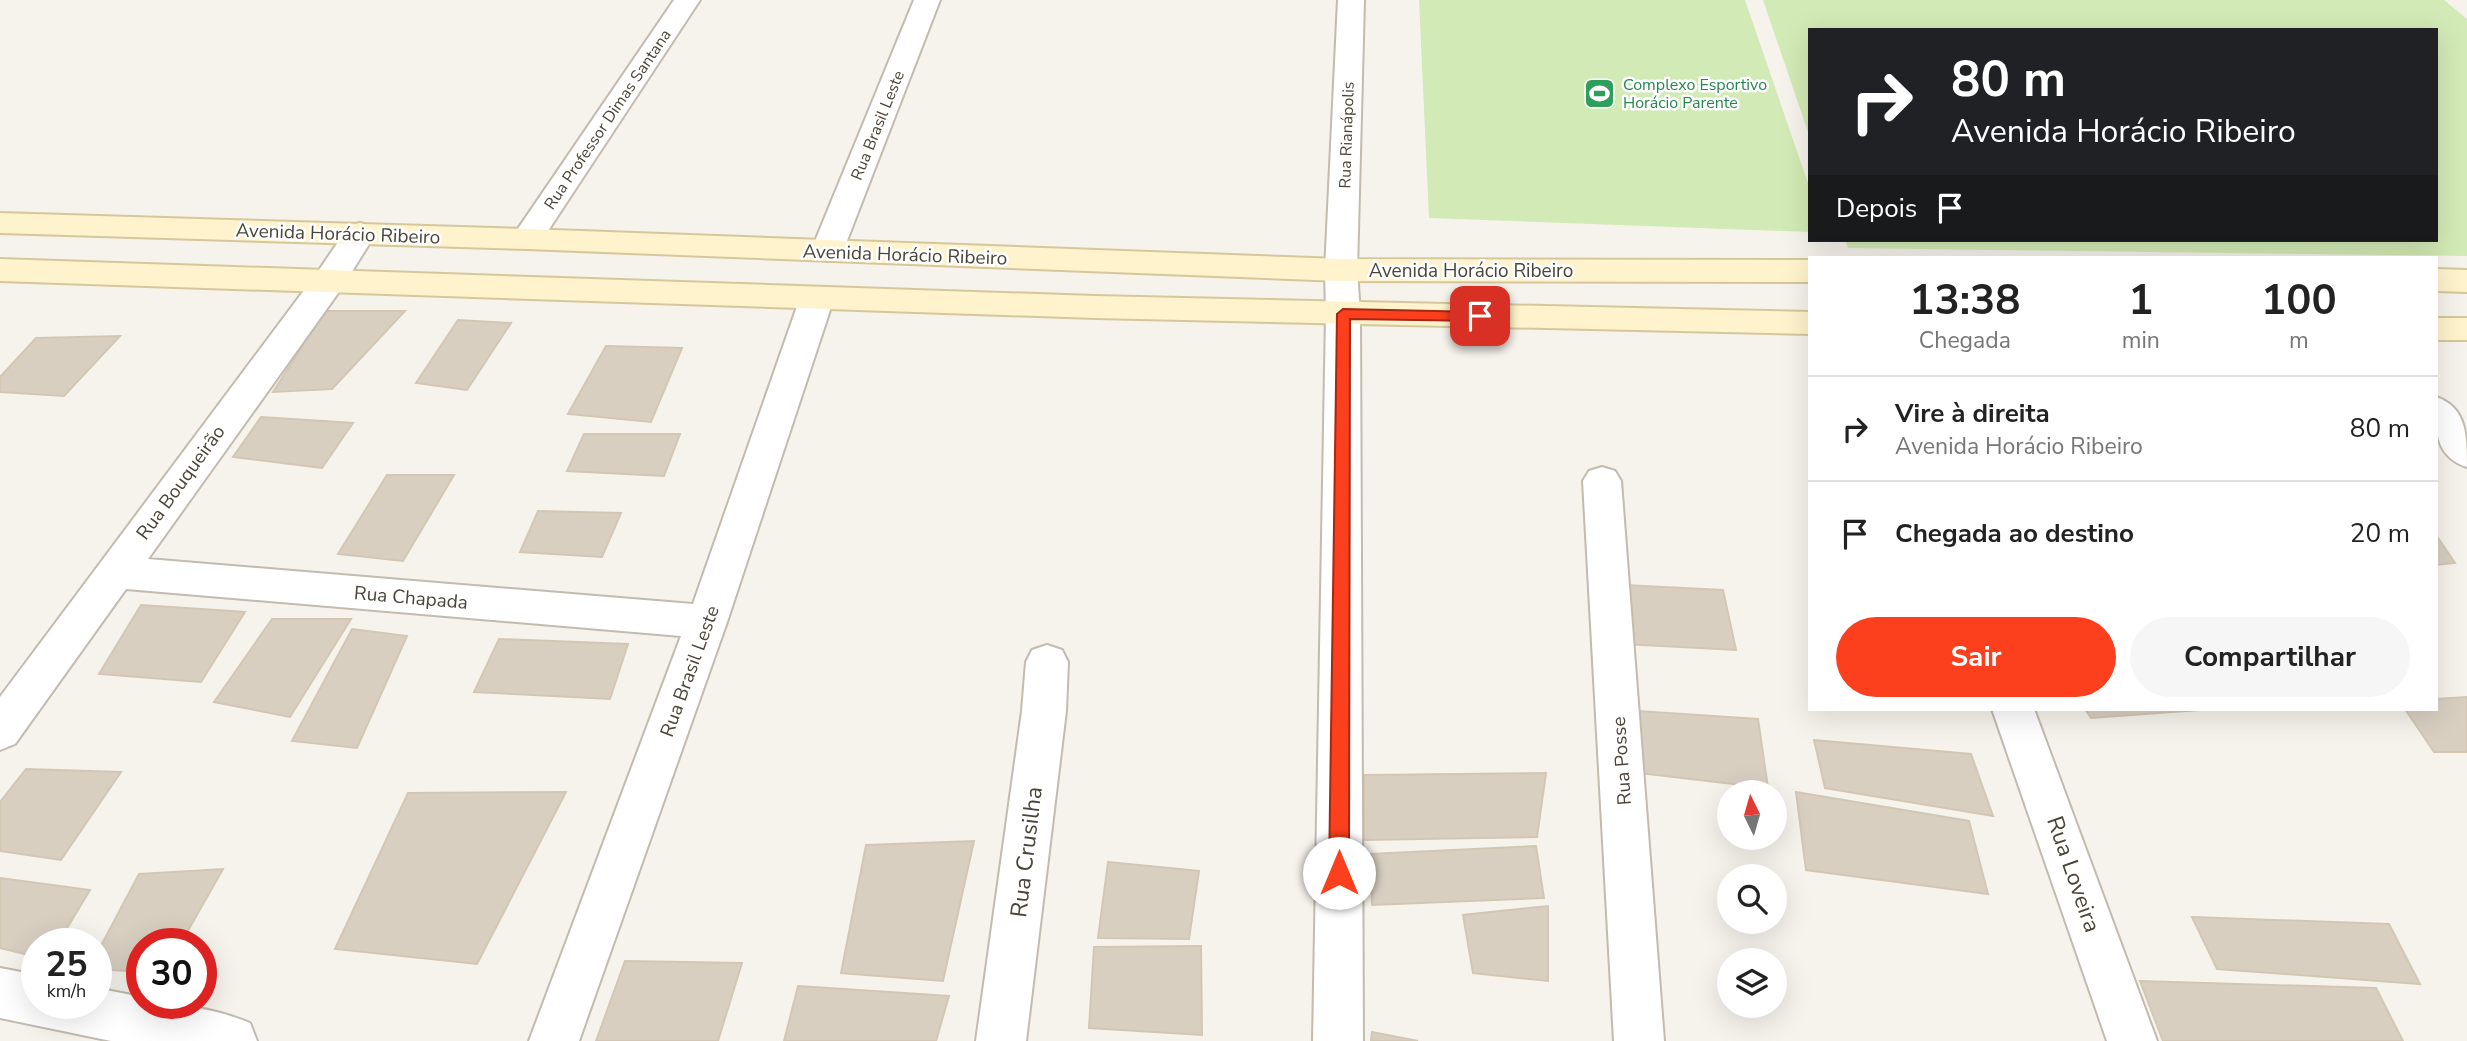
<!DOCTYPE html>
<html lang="pt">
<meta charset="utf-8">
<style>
body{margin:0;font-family:"Nunito Sans",sans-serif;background:#f6f6f6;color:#222;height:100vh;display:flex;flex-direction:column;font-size:26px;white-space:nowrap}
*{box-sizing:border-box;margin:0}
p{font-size:23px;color:#767676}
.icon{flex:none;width:38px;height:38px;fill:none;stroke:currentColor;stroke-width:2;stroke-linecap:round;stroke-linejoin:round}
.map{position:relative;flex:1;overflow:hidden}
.side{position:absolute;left:1808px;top:256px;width:630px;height:455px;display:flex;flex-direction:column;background:#fff;border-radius:0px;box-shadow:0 7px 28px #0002}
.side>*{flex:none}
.guide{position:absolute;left:1808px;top:28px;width:630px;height:214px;border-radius:0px;box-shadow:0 7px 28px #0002;background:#202124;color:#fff;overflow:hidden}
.needle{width:46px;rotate:355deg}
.fabs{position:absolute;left:1717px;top:780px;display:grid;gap:14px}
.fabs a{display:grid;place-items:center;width:70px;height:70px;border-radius:50%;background:#fff;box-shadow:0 7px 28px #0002;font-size:35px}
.speed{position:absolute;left:21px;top:928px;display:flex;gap:14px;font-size:35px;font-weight:700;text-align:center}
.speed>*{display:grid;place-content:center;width:91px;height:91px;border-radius:50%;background:#fff;box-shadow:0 7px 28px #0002;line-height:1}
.speed small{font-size:18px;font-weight:400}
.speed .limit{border:10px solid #d22;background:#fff;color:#111}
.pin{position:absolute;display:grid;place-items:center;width:60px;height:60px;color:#fff;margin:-30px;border-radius:14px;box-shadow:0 4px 10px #0006}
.me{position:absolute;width:77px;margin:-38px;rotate:0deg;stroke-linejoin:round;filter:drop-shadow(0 0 5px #0008)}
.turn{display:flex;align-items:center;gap:24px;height:147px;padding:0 28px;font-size:32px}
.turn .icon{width:91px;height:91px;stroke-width:2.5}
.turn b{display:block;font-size:49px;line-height:60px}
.then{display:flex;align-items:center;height:66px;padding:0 28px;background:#0003;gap:14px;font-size:26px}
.eta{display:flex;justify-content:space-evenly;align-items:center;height:119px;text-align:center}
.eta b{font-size:42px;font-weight:700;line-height:49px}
.button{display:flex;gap:14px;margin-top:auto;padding:14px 28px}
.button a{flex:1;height:80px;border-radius:42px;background:#fc3f1d;color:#fff;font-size:28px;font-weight:700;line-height:80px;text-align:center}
.button a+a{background:#f6f6f6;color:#222}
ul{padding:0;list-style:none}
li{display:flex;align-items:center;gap:21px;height:105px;padding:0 28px;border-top:2px solid #e0e0e0}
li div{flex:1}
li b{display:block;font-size:26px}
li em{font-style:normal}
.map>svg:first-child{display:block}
.green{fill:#d2eab5}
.building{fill:#d8cfc1;stroke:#d3c7b4;stroke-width:2}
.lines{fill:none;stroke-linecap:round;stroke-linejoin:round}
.street-casing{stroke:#c2bbae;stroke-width:4}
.secondary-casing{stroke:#d6c79b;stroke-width:4}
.street{fill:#fff;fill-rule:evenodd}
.secondary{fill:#fff3cd;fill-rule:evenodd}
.route{fill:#fc3f1d;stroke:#a42913;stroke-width:2}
.labels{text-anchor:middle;stroke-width:5;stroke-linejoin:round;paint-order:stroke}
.far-leisure-label{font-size:16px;fill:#27864d;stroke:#fff;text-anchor:start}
.far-street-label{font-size:16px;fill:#4b4439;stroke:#fff}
.street-label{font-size:19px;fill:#4b4439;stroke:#fff}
.near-street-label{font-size:23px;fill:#4b4439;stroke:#fff}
</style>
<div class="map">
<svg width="2467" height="1041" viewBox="0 0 2467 1041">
<rect width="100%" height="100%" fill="#f6f3ec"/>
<!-- green -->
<path class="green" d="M1419,0H1745L1809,186V232L1429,218Z
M1763,0H2444L2467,19V256L1848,248L1845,240H2436V30H1810L1809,135Z"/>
<!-- building -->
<path class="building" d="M325,311H405L332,389L273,392Z
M458,320L511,323L467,390L416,383Z
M120,336L64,396L0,392V377L36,338Z
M606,346L682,348L651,422L568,414Z
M261,417L353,423L322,468L233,457Z
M584,434H680L664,476L567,471Z
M387,475H454L403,561L338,554Z
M538,511L621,513L602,557L520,552Z
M2436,535L2455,563L2436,565Z
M1624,585L1723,590L1736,650L1624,644Z
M141,605L245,612L201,682L99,674Z
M272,619H351L290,717L214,702Z
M352,629L407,636L357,748L292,741Z
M499,639L628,644L610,699L474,692Z
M2467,697V752H2434L2405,709H2436V699Z
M2085,709H2214L2091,718Z
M1638,711L1758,719L1768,788L1640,773Z
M1814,740L1971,754L1993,816L1825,788Z
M26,769L121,772L61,860L0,851V802Z
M1546,773L1537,837L1364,840V775Z
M566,792L477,964L335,949L408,793Z
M1796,792L1969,821L1988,894L1806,870Z
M974,841L943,981L841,973L866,845Z
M1536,846L1544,898L1372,905L1370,854Z
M1108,862L1199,871L1189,939L1098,938Z
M223,869L181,943H142V972L96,969V955L139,874Z
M0,878L90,890L58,943H37V957L0,948Z
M1548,906V981L1473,973L1463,915Z
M2192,917L2389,924L2420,984L2217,969Z
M1201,946L1202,1035L1089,1028L1094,947Z
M625,961L742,963L718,1041H596Z
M2140,981L2376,988L2403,1041H2163Z
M798,986L949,996L936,1041H784Z
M1372,1032L1418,1041H1371Z"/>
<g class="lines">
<defs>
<path id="street" d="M674,0H700L538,246L527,249L516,246L511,239Z
M914,0H940L843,251L838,258L827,261L816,258L811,251Z
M1338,0H1364L1357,270L1360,314L1363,1041H1313L1326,314L1325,270Z
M360,223L371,226L376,233L341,289L148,559L693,604L800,298L805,290L817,287L829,290L834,298L727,622L579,1041H529L681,636L126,589L15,744L0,750V697L317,273L349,226Z
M2436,397C2467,407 2467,437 2467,467C2433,456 2436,427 2436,397Z
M1602,467L1615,471L1621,481L1664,1041H1614L1583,481L1589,471Z
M1047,645L1062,650L1068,662L1066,711L1026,1041H976L1022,711L1026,662L1032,650Z
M1992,709H2034L2157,1041H2107Z
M0,968L37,975V1003H96V988L142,997V1003C178,1003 216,1009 250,1023L257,1041H111L0,1018Z"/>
<path id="secondary" d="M0,213L527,229L1341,259L1810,260V282L1341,281L527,249L0,233Z
M0,259L1095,296L1810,312V334L1095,318L0,281Z
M2436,269L2467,270V292L2436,291Z
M2436,318H2467V340H2436Z"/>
</defs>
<!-- street casing -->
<use href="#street" class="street-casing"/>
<!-- secondary casing -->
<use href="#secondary" class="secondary-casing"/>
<!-- street -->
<use href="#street" class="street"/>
<!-- secondary -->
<use href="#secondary" class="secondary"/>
</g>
<!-- route -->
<path class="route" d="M1343,309L1480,312L1487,316L1480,321L1350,319L1349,873L1346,880L1339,882L1332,880L1329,873L1337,314Z"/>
<!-- icons -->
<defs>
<symbol id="stadium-square" viewBox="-11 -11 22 22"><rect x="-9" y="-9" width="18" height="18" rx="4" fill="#2e9e5b" stroke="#fff"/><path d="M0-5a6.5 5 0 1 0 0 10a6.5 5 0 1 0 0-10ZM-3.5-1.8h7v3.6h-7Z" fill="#fff"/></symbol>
</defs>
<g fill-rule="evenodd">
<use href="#stadium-square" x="1582" y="76" width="35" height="35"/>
</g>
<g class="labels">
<!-- far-leisure labels -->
<g class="far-leisure-label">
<text x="1623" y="90">Complexo Esportivo<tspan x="1623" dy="18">Horácio Parente</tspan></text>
</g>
<!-- far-street labels -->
<g class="far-street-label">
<text transform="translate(607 119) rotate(-56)" y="6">Rua Professor Dimas Santana</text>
<text transform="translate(877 125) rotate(-68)" y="6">Rua Brasil Leste</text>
<text transform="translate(1346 135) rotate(-88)" y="6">Rua Rianápolis</text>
</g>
<!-- street labels -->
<g class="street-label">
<text transform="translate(338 233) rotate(2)" y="7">Avenida Horácio Ribeiro</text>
<text transform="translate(905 254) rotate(2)" y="7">Avenida Horácio Ribeiro</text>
<text x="1471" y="277">Avenida Horácio Ribeiro</text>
<text transform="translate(180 482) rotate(-54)" y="7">Rua Bouqueirão</text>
<text transform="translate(411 597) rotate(5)" y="7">Rua Chapada</text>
<text transform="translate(689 671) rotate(-70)" y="7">Rua Brasil Leste</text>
<text transform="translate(1621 761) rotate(-94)" y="7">Rua Posse</text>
</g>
<!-- near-street labels -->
<g class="near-street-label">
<text transform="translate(1026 852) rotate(-83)" y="8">Rua Crusilha</text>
<text transform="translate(2074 874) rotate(71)" y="8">Rua Loveira</text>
</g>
</g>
</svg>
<div class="fabs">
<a><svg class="needle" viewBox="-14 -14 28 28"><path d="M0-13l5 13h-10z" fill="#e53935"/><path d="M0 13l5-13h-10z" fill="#767676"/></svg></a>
<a><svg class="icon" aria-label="search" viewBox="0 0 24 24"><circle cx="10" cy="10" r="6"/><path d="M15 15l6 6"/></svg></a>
<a><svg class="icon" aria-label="layers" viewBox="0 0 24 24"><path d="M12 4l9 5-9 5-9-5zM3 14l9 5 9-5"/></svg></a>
</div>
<div class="speed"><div>25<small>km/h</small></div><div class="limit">30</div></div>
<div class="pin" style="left:1480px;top:316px;background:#d93025"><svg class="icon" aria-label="arrive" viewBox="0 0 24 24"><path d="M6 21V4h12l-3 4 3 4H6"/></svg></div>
<svg class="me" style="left:1339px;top:873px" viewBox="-20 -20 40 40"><circle r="19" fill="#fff"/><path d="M0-13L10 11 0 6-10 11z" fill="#fc3f1d"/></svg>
<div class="guide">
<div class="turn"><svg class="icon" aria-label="right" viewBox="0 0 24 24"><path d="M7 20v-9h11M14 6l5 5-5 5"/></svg><div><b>80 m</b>Avenida Horácio Ribeiro</div></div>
<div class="then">Depois<svg class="icon" aria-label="arrive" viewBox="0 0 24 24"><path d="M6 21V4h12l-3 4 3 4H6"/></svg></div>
</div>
<section class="side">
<div class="eta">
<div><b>13:38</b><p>Chegada</p></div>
<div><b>1</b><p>min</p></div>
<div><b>100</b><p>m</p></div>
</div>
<ul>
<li><svg class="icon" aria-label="right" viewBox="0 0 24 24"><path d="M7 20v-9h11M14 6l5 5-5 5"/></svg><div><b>Vire à direita</b><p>Avenida Horácio Ribeiro</p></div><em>80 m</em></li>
<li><svg class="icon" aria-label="arrive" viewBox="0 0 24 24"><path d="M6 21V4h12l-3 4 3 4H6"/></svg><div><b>Chegada ao destino</b></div><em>20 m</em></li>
</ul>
<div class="button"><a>Sair</a><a>Compartilhar</a></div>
</section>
</div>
